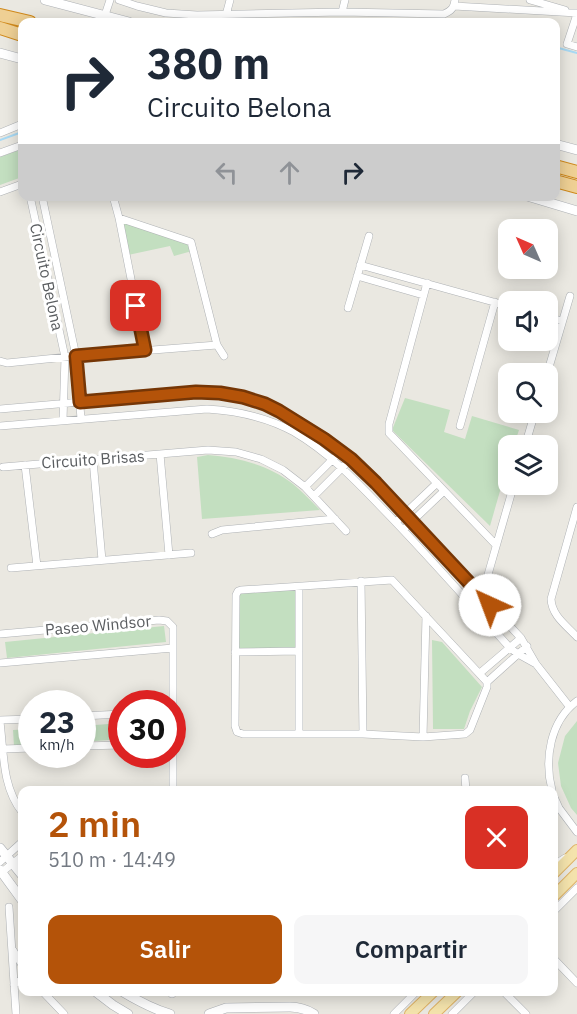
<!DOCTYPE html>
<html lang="es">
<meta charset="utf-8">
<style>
body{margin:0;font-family:"IBM Plex Sans",sans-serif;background:#f6f6f7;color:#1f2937;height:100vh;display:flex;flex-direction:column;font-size:22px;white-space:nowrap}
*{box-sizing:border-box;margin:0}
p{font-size:20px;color:#747a83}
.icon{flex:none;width:33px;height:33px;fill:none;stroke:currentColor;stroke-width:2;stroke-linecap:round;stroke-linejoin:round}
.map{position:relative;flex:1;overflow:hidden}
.panel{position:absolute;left:18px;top:786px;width:540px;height:210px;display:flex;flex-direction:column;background:#fff;border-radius:12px;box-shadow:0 3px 15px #0003}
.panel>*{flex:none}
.guide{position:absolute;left:18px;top:18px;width:542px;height:183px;border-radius:12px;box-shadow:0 3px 15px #0003;background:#fff;color:#1f2937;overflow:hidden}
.needle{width:39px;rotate:315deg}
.controls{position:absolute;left:498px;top:219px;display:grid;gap:12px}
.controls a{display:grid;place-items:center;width:60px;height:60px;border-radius:12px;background:#fff;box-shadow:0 3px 15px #0003;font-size:30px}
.speed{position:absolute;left:18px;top:690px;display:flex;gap:12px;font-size:30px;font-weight:700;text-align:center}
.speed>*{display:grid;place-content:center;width:78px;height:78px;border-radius:50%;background:#fff;box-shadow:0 3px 15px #0003;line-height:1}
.speed small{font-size:15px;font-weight:400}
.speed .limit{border:9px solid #d22;background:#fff;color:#111}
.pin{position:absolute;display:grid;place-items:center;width:51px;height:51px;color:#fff;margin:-26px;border-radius:12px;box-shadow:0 3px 9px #0006}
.me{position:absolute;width:66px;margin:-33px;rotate:317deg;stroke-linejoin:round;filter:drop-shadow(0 0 4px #0008)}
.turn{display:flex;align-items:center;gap:21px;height:126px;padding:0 30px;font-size:27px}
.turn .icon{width:78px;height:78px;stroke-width:2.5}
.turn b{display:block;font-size:42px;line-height:51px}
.lanes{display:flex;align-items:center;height:57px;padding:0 30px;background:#0003;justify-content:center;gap:30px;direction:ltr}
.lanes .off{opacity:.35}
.round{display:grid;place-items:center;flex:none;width:63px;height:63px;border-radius:12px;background:#f6f6f7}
.overview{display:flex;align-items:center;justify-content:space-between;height:102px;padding:0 30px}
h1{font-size:36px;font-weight:600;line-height:45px;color:#b45309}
.cta{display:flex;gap:12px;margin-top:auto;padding:12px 30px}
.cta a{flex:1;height:69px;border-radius:12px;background:#b45309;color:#fff;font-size:24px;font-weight:600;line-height:69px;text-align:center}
.cta a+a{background:#f6f6f7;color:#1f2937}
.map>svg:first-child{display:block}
.green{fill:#c3dfc0}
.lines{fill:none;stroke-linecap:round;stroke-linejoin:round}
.stream{stroke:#a8d9f4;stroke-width:2}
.street-casing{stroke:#afb2b5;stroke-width:8}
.secondary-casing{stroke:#aeb1b5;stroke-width:10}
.primary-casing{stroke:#dfb366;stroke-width:12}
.highway-casing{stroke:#d0891b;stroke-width:14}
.street{stroke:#fff;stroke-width:7}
.secondary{stroke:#fff;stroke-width:9}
.primary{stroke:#f4e3ac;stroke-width:10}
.highway{stroke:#efd094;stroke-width:12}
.route-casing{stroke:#753606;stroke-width:15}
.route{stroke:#b45309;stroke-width:10}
.labels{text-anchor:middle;stroke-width:6;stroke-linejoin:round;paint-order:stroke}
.street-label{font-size:16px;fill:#5a5d60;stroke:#fff}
</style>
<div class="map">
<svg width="577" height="1014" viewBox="0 0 577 1014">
<rect width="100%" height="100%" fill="#eae8e1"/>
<!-- green -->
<path class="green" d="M22,149V177L0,185V157Z
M121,220L190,243L192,251L174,256L170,246L128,255Z
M405,398L450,410L444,432L465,439L472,416L519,430L514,445L508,446V463L490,526L392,430Z
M208,455C237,457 269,465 293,484C303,492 311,501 320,510L202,519L197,457Z
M297,590V648L236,650L239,592Z
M164,626L166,642L7,658L5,642Z
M432,640L442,642L482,687L470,711L464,729H433Z
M577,721V815L571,808L561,786L558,763L565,736Z
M121,723V739L83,742V726Z
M31,729V745L14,746L13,730Z"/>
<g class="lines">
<!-- stream -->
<path class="stream" d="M555,47L577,53
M0,140L22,132"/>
<defs>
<path id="street" d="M119,0L137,6L166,13L197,15L342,12L444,14C451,11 454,8 455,0
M530,0L565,10
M454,6L577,13
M342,12L345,0
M577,14L567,44L577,47
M105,15L110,0
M226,15L230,0
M0,133L22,124
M0,153L22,145
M0,192L22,184
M30,196L65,357L63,420
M42,196L76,356L81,419
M113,196L119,218L145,350
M119,218L191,242L217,345L224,356
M360,265L508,306
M357,276L423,295
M427,283L389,424V433L496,545
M348,308L369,236
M548,317L562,321
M0,361L7,363L76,356L217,345
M547,374L570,296
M0,409L196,392L220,393L243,397L265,404L303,425L341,451L376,483L521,638L536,664L569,706
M0,426L207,409C238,411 267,417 294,432C328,452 354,479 380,506C425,552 467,600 510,648L518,654L536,664
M460,426L495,302
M525,446L535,412
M160,454L169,555
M93,460L102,560
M25,465L37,566
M3,467L208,450L236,452L261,459L283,470L305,487L346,531
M305,487L341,451
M314,496L351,459
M577,507L551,599C552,616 566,625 577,637
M396,522L437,483
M403,530L444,491
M212,534L222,530L335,519
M11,568L191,553
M361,581L363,734
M485,585L514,484
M0,634L159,620L167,621L173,627V790
M235,652L299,651
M0,663L173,648
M480,673L521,638
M487,682L392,580L241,590L238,591L236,595L235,726L237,732L243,734H363L423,737L465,734L470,730L472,725L487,687V682L527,646
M82,716L122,714
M0,720L32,719
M0,722C4,753 2,787 22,812
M299,734V587
M423,737L426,616
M82,746L122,745
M3,749L32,748
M465,778L466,790
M552,790C544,759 550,721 577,701
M554,797L559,808L577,832
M0,862L22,842
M554,865L565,858
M2,872L22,856
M9,907L16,1014
M554,911L577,888
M13,950L22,965
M554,959L577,983
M14,985L22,979
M43,992L64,1014
M504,992L526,1014
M172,994V992
M394,1014L416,992
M452,1014L474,992"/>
<path id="secondary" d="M45,0L129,22
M0,53L22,59
M555,144L577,150
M527,196L577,211
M0,848L22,875
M0,870L22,900
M96,992L113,1005L128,1014
M123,992C138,1001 153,1009 170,1014
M209,1014L226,1008L290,1007C299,1007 306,1009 314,1014"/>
<path id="primary" d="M554,873L577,850
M554,896L577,873
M410,1014L433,992
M434,1014L457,992"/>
<path id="highway" d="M0,15L30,22
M0,28L22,35
M555,166L577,172
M555,181L577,187"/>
</defs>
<!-- street casing -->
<use href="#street" class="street-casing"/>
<!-- secondary casing -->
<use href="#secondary" class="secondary-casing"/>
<!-- primary casing -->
<use href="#primary" class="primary-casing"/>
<!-- highway casing -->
<use href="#highway" class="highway-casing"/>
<!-- street -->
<use href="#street" class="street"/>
<!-- secondary -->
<use href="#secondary" class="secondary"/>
<!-- primary -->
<use href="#primary" class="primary"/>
<!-- highway -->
<use href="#highway" class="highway"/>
</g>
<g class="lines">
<defs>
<path id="route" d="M136,306L145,350L76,356L80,402L196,392L220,393L243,397L265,404L279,411L324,439L351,459L376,483L490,605"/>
</defs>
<!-- route casing -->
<use href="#route" class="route-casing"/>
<!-- route -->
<use href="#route" class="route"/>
</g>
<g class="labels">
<!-- street labels -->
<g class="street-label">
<text transform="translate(47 277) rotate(78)" y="6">Circuito Belona</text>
<text transform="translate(93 459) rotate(-4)" y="6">Circuito Brisas</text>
<text transform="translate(98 625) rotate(-5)" y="6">Paseo Windsor</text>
</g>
</g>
</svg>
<div class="controls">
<a><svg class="needle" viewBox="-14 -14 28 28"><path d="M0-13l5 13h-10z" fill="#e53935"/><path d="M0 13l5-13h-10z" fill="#747a83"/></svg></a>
<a><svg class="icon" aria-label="sound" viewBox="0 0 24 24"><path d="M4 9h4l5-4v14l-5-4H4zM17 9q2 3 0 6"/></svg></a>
<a><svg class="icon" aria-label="search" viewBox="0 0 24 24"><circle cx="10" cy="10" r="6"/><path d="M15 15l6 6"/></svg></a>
<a><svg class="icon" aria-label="layers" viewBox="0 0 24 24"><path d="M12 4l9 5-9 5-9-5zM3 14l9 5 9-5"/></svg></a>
</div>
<div class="speed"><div>23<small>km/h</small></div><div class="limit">30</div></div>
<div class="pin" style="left:136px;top:306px;background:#d93025"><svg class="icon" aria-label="arrive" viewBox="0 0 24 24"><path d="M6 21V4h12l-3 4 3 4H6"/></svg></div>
<svg class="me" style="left:490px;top:605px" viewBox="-20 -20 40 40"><circle r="19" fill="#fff"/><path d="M0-13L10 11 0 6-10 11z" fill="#b45309"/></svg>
<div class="guide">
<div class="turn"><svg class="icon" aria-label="right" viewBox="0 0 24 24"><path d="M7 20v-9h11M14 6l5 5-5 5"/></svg><div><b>380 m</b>Circuito Belona</div></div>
<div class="lanes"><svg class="icon off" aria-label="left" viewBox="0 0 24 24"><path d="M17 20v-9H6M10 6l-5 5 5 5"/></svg><svg class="icon off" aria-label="ahead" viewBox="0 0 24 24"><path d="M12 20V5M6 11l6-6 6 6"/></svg><svg class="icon" aria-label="right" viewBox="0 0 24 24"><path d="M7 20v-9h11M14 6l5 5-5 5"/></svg></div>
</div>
<section class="panel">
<div class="overview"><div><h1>2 min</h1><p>510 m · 14:49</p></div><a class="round" style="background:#d93025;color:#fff"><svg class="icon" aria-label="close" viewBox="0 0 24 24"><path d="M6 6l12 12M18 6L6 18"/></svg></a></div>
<div class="cta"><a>Salir</a><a>Compartir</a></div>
</section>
</div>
